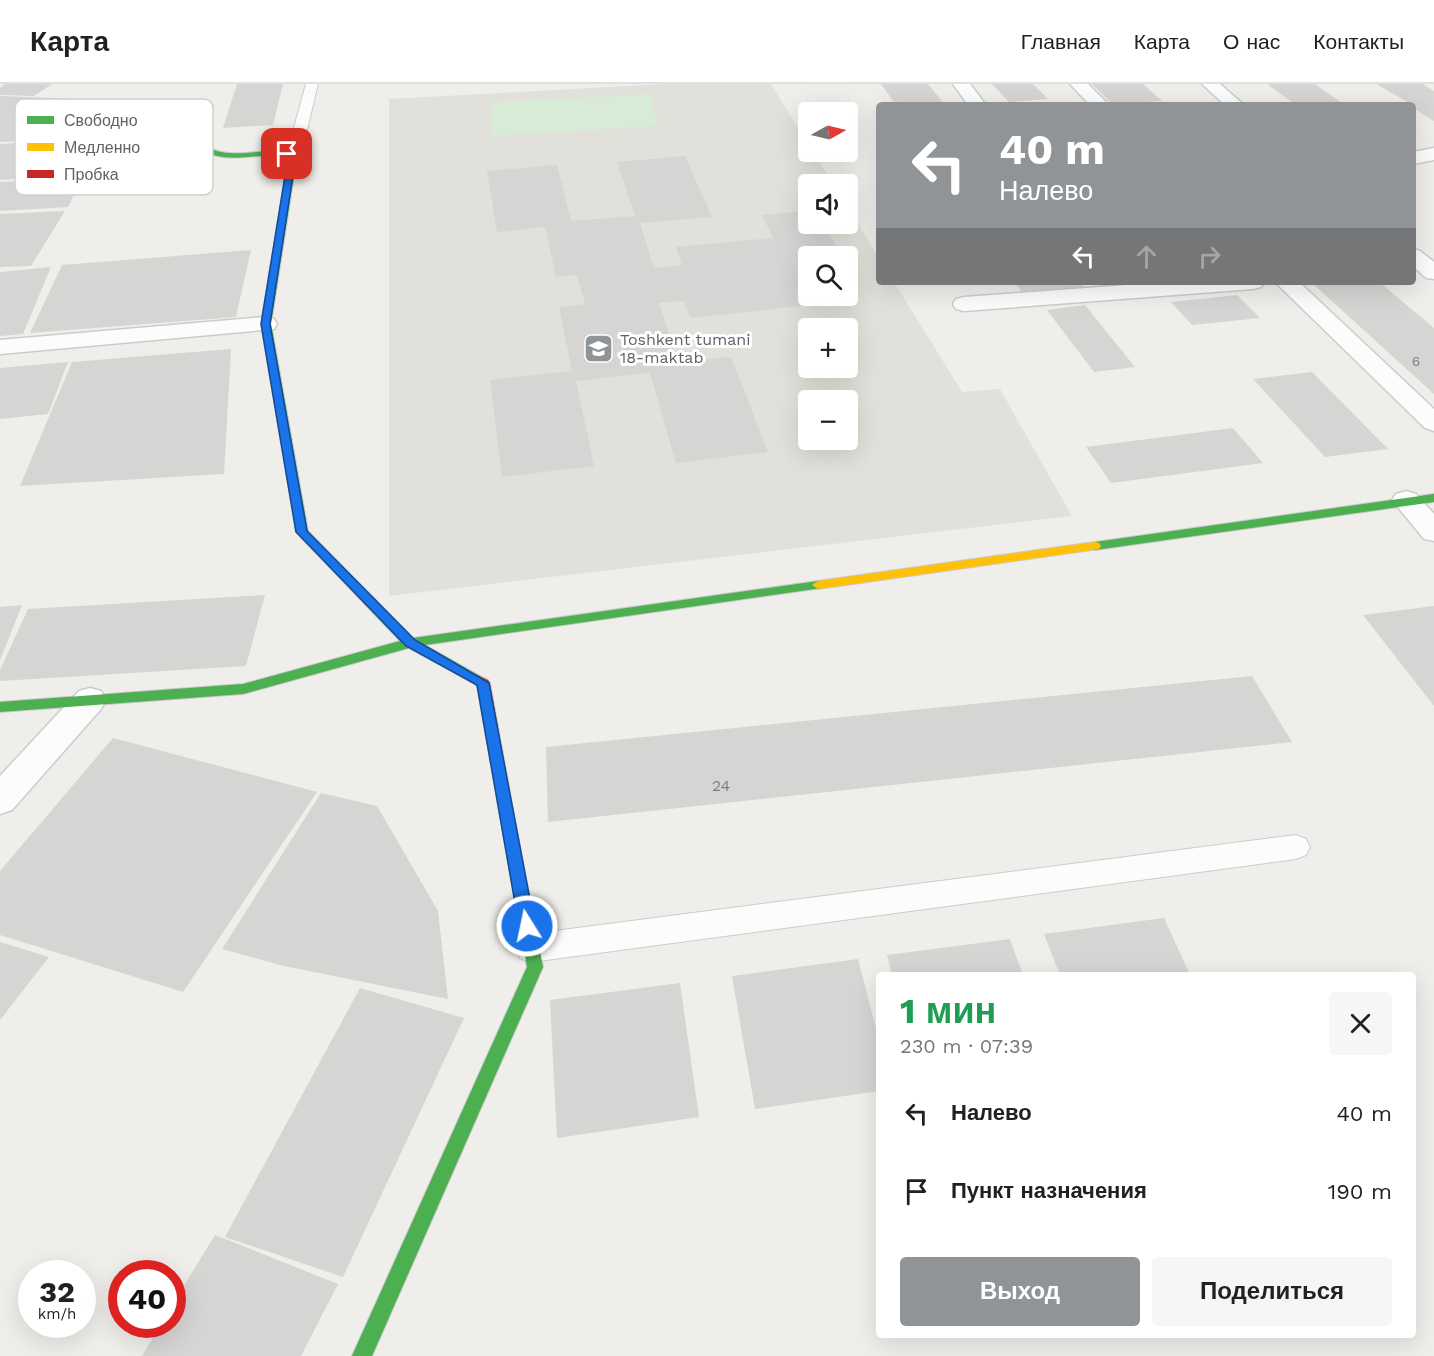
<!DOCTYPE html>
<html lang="ru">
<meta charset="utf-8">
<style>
body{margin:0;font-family:"Work Sans",sans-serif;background:#f6f6f6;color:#202124;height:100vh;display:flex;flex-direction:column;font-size:22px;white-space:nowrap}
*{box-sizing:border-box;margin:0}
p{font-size:20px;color:#757577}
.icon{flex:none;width:33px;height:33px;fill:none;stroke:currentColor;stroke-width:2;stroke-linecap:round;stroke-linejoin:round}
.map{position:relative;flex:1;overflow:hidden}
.panel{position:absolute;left:876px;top:888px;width:540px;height:366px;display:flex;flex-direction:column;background:#fff;border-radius:6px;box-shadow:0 6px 24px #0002}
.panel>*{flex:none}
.top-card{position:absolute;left:876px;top:18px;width:540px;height:183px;border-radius:6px;box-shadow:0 6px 24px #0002;background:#919496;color:#fff;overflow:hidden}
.needle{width:39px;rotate:82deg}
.tools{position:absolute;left:798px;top:18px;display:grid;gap:12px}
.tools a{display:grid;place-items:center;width:60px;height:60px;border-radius:6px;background:#fff;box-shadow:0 6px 24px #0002;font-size:30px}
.speed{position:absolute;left:18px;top:1176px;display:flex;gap:12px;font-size:30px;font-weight:700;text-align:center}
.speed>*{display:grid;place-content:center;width:78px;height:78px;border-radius:50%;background:#fff;box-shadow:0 6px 24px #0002;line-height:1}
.speed small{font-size:15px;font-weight:400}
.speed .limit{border:9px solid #d22;background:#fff;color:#111}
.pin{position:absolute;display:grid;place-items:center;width:51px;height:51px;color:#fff;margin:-26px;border-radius:12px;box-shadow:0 3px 9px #0006}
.me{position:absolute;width:66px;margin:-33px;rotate:350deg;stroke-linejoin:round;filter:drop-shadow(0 0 4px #0008)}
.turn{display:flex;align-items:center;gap:21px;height:126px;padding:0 24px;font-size:27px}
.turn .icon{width:78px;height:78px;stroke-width:2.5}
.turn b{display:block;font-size:42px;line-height:51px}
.lanes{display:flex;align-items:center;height:57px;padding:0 24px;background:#0003;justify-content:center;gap:30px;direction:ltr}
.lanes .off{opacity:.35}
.round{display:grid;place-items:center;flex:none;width:63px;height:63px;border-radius:6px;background:#f6f6f6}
.headline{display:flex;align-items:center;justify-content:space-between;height:102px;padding:0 24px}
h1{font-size:36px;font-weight:700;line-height:45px;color:#1e9e55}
.cta{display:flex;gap:12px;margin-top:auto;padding:12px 24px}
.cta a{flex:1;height:69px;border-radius:6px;background:#919496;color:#fff;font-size:24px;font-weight:700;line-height:69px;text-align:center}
.cta a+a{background:#f6f6f6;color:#202124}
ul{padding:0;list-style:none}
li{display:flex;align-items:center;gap:18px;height:78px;padding:0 24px}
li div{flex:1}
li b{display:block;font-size:22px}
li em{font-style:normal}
header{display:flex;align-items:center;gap:36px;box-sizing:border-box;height:84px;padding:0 30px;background:#fff;border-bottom:2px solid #e0e0e0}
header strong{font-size:28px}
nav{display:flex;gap:33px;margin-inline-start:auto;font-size:21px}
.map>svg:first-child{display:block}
.education{fill:#e2e0da;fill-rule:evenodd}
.green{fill:#d8ebd6}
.building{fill:#d6d5d3}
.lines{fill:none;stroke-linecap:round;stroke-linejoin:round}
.lane-casing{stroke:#cbcccc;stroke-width:2}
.street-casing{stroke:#cbcccc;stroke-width:3}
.fast-casing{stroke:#cacacb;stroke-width:2}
.slow-casing{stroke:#cacacb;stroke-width:2}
.jam-casing{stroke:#cacacb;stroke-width:2}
.lane{fill:#fdfcfc;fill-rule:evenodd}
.street{fill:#fdfcfc;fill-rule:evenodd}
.fast{fill:#4caf50;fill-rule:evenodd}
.slow{fill:#ffc107;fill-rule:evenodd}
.jam{fill:#c62828;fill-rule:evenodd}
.route{fill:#1a73e8;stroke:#114b97;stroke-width:1.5}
.labels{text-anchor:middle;stroke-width:6;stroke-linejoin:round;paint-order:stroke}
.far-number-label{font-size:14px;fill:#7e8184}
.far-poi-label{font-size:16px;fill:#5f6368;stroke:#fff;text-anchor:start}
.number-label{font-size:16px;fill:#7e8184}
.key{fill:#fff;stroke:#cfd0d2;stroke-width:1.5}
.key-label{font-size:16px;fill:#5f6368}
</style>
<header>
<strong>Карта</strong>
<nav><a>Главная</a><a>Карта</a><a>О нас</a><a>Контакты</a></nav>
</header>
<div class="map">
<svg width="1434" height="1272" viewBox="0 0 1434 1272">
<rect width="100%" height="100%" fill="#efeeea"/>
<!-- education -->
<path class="education" d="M664,0H771L808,60V68H813L833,100H808V140H848V123L879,174V198H894L962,308L1000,305L1072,432L389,512V15ZM808,172H848V212H808ZM808,244H848V284H808ZM808,316H848V356H808Z"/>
<!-- green -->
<path class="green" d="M650,10L658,42L492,52V18Z"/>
<!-- building -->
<path class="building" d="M5,0H52L34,12L0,11V4Z
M237,0H283L273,41L223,44Z
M881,0H928L945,21H896Z
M992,0H1033L1048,15L1009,18Z
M1092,0H1143L1162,17L1112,20Z
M1267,0H1315L1345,21H1296Z
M1376,0H1423L1434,7V37L1413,24V21Z
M0,12L131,17L109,53L0,58Z
M109,54L89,90L0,96V60Z
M685,72L712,133L640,139L654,184L682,181L676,163L773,154L762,131L808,127V140H824L842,172H808V212H843L846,217L690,234L684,217L659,219L678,278L731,273L768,368L676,379L650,289L576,297L594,382L502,393L490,296L572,287L559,223L585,220L577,191L556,193L545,143L497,148L487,87L557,81L571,137L635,132L617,78Z
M82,94L68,123L0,127V98Z
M65,127L31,182L0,183V130Z
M251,166L236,233L30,249L62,181Z
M51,183L23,250L0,252V188Z
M1014,198H1079L1085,204L1024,211Z
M1322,198H1379L1434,244V310L1312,199Z
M1237,211L1260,234L1192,241L1171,218Z
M1085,221L1135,283L1094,288L1047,226Z
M231,265L224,390L20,402L72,278Z
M68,278L48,330L0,335V284Z
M1312,288L1388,365L1325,373L1253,295Z
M1233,344L1263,379L1111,399L1086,363Z
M265,511L246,582L0,597V586L28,525Z
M22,521L0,576V523Z
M1434,522V622L1363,531Z
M1252,592L1292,658L548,738L546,663Z
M113,654L317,708L183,908L0,851V787Z
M321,709L377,722L438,827L448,915L284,882L222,865Z
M1164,834L1190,891H1060L1044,850Z
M1010,855L1023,891H892L887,871Z
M0,858L49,873L0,936Z
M858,875L879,956V1007L755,1025L732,892Z
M680,899L699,1033L557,1054L550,916Z
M360,904L464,934L343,1193L225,1153Z
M215,1151L338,1200L301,1272H142L161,1240H172V1221Z"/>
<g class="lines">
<defs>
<path id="lane" d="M306,0H318L304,58L297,62L290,58Z
M1296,751L1306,755L1310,763L1306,771L1296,775L531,878L520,874L516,864L520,854L531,850Z"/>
<path id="street" d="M953,0H970L986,21H968Z
M1070,0H1088L1109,21H1090Z
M1202,0H1220L1244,21H1225Z
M1434,64V76L1413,80V68Z
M1413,165L1420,167L1434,178V195L1426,194L1413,182Z
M1167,198H1264L1261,203L1253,205L964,227L956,225L953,220L956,215L964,213Z
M1275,198H1299L1434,325V347L1425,344Z
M266,233L274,235L277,240L274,245L0,270V256Z
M1406,407L1416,410L1434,430V457L1424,455L1392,416L1396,410Z
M90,604L101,607L106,616L101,625L12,726L0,730V692L79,607Z"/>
<path id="fast" d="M209,20L213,22L207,63C238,79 272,58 297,72L271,240L308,447L413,554L818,497L824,501L822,504L425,561L480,592L482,595L480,598L475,600L409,564L243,610L0,628V618L243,600L400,557L296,448L261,240L289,73C257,67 233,82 200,66L205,22Z
M1434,410V418L1095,466L1089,462L1095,458Z
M506,720L511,722L513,726L543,883L372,1272H352L527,883L499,726L501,722Z"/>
<path id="slow" d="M1095,458L1099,459L1101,462L1099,465L818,505L812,501L818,497Z"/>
<path id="jam" d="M475,590L488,596L490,599L513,726L511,730L506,732L501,730L499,726L477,602L468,595Z"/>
</defs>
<!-- lane casing -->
<use href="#lane" class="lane-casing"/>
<!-- street casing -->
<use href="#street" class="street-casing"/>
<!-- fast casing -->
<use href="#fast" class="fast-casing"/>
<!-- slow casing -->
<use href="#slow" class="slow-casing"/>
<!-- jam casing -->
<use href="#jam" class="jam-casing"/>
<!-- lane -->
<use href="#lane" class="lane"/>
<!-- street -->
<use href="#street" class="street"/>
<!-- fast -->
<use href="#fast" class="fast"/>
<!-- slow -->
<use href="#slow" class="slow"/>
<!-- jam -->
<use href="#jam" class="jam"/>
</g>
<!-- route -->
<path class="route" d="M287,67L296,72L270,240L307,447L415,556L489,599L535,842L533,847L527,849L521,847L519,842L477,601L406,562L296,448L261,240L288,73L283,70Z"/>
<!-- icons -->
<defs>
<symbol id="school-square" viewBox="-11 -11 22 22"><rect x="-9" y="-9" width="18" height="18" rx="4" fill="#919496" stroke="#fff"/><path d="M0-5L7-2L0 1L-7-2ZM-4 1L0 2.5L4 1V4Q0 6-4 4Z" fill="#fff"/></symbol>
</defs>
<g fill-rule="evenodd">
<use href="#school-square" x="582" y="248" width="33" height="33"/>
</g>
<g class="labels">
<!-- far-number labels -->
<g class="far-number-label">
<text x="1416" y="282">6</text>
</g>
<!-- far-poi labels -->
<g class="far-poi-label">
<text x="620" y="261">Toshkent tumani<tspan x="620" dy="18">18-maktab</tspan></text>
</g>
<!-- number labels -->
<g class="number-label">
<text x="721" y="707">24</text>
</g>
</g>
<!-- legend -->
<rect x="15" y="15" width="198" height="96" rx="9" class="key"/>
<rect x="27" y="32" width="27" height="8" fill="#4caf50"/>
<rect x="27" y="59" width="27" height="8" fill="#ffc107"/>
<rect x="27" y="86" width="27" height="8" fill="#c62828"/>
<g class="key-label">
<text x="64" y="42">Свободно</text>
<text x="64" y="69">Медленно</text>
<text x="64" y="96">Пробка</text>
</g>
</svg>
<div class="tools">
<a><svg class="needle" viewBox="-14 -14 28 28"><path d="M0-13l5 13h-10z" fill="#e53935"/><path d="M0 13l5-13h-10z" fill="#757577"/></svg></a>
<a><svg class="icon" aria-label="sound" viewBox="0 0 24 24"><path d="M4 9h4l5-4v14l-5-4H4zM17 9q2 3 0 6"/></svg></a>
<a><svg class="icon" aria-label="search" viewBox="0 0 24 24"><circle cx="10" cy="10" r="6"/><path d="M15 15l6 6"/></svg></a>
<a>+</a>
<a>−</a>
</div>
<div class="speed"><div>32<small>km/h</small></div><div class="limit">40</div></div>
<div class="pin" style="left:287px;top:70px;background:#d93025"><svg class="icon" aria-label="arrive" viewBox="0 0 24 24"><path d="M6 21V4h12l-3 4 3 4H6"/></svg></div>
<svg class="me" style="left:527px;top:842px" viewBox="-20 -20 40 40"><circle r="17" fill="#1a73e8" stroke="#fff" stroke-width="3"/><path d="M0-11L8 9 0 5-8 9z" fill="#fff"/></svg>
<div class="top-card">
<div class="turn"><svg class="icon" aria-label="left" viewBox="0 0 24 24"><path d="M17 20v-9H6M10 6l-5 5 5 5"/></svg><div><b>40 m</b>Налево</div></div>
<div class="lanes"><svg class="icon" aria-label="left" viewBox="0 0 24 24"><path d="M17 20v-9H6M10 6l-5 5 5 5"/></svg><svg class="icon off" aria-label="ahead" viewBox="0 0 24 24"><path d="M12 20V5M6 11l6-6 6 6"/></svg><svg class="icon off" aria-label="right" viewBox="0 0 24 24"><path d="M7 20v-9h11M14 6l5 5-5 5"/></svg></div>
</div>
<section class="panel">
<div class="headline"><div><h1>1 мин</h1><p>230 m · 07:39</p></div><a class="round"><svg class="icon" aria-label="close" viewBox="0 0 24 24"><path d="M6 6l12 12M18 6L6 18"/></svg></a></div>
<ul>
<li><svg class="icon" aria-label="left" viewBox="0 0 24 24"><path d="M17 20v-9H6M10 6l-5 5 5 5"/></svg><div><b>Налево</b></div><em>40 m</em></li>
<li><svg class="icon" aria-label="arrive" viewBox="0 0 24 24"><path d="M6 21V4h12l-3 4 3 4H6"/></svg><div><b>Пункт назначения</b></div><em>190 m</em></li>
</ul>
<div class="cta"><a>Выход</a><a>Поделиться</a></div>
</section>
</div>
